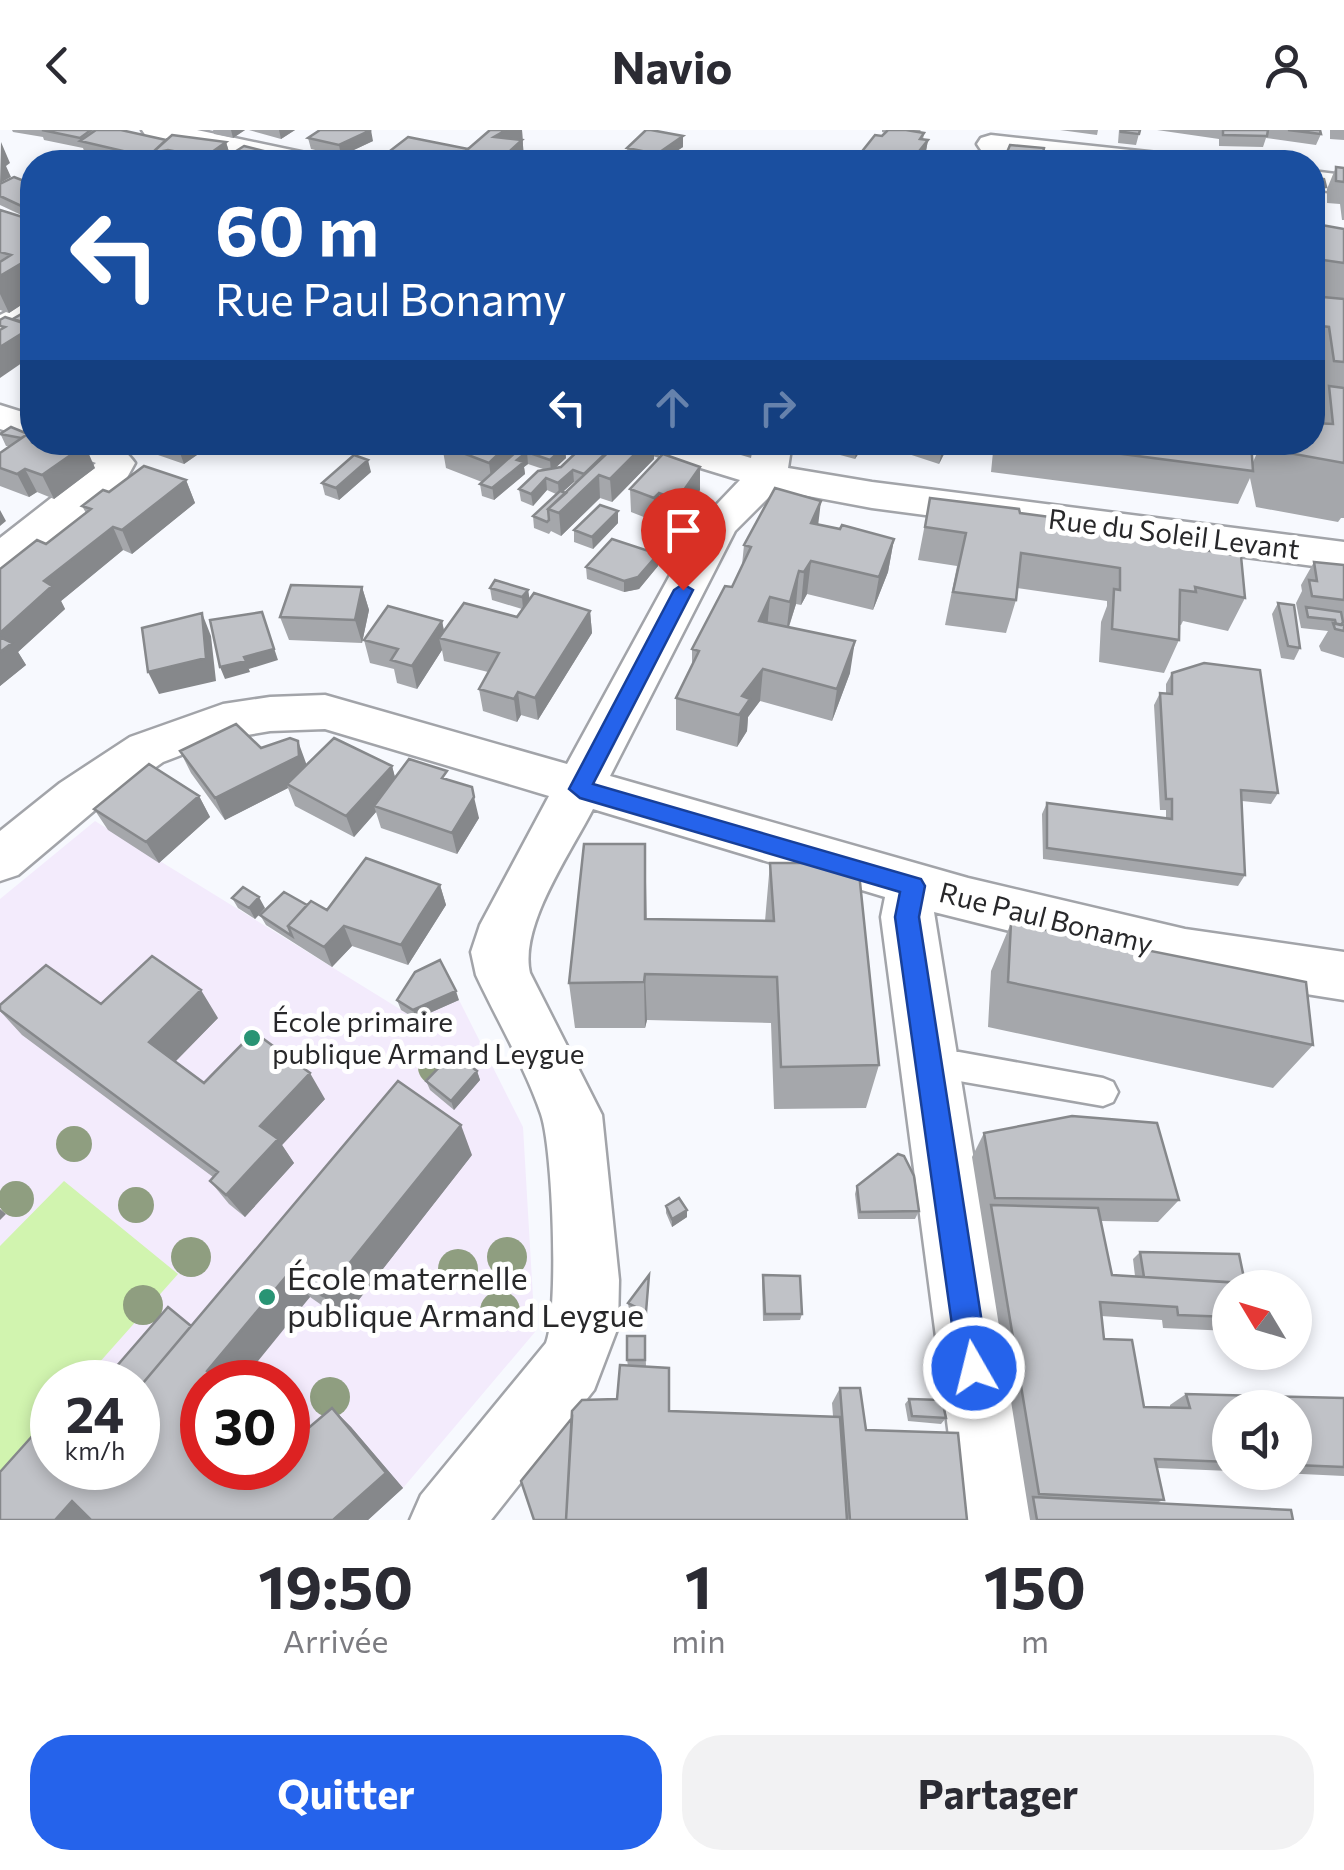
<!DOCTYPE html>
<html lang="fr">
<meta charset="utf-8">
<style>
body{margin:0;font-family:Commissioner,sans-serif;background:#f2f2f3;color:#2b2b33;height:100vh;display:flex;flex-direction:column;font-size:38px;white-space:nowrap}
*{box-sizing:border-box;margin:0}
p{font-size:32px;color:#7c7c81}
.icon{flex:none;width:55px;height:55px;fill:none;stroke:currentColor;stroke-width:2;stroke-linecap:round;stroke-linejoin:round}
.map{position:relative;height:1390px;overflow:hidden}
.details{display:flex;flex-direction:column;background:#fff;flex:1}
.details>*{flex:none}
.top-card{position:absolute;left:20px;top:20px;width:1305px;height:305px;border-radius:40px;box-shadow:0 5px 15px #0003;background:#1a4fa0;color:#fff;overflow:hidden}
.needle{width:65px;rotate:308deg}
.tools{position:absolute;left:1212px;top:1140px;display:grid;gap:20px}
.tools a{display:grid;place-items:center;width:100px;height:100px;border-radius:50%;background:#fff;box-shadow:0 5px 15px #0003;font-size:50px}
.speed{position:absolute;left:30px;top:1230px;display:flex;gap:20px;font-size:50px;font-weight:700;text-align:center}
.speed>*{display:grid;place-content:center;width:130px;height:130px;border-radius:50%;background:#fff;box-shadow:0 5px 15px #0003;line-height:1}
.speed small{font-size:25px;font-weight:400}
.speed .limit{border:15px solid #d22;background:#fff;color:#111}
.pin{position:absolute;display:grid;place-items:center;width:85px;height:85px;color:#fff;margin:-102px -42px;border-radius:50% 50% 50% 0;rotate:-45deg;box-shadow:0 0 10px #0007}
.pin .icon{rotate:45deg}
.me{position:absolute;width:110px;margin:-55px;rotate:352deg;stroke-linejoin:round;filter:drop-shadow(0 0 8px #0008)}
.turn{display:flex;align-items:center;gap:35px;height:210px;padding:0 30px;font-size:45px}
.turn .icon{width:130px;height:130px;stroke-width:2.5}
.turn b{display:block;font-size:70px;line-height:85px}
.lanes{display:flex;align-items:center;height:95px;padding:0 30px;background:#0003;justify-content:center;gap:50px;direction:ltr}
.lanes .off{opacity:.35}
.eta{display:flex;justify-content:space-evenly;align-items:center;height:170px;text-align:center}
.eta b{font-size:60px;font-weight:700;line-height:70px}
.primary-button{display:flex;gap:20px;margin-top:auto;padding:20px 30px}
.primary-button a{flex:1;height:115px;border-radius:40px;background:#2563eb;color:#fff;font-size:40px;font-weight:700;line-height:115px;text-align:center}
.primary-button a+a{background:#f2f2f3;color:#2b2b33}
header{display:flex;justify-content:space-between;align-items:center;height:130px;padding:0 30px;background:#fff;font-size:45px;font-weight:700}
.map>svg:first-child{display:block}
.education{fill:#f3ebfc;fill-rule:evenodd}
.green{fill:#d1f4af}
.lines{fill:none;stroke-linecap:round;stroke-linejoin:round}
.service-casing{stroke:#a2a4a9;stroke-width:5}
.minor-casing{stroke:#a2a4a9;stroke-width:5}
.service{fill:#fff;fill-rule:evenodd}
.minor{fill:#fff;fill-rule:evenodd}
.tree{fill:#8f9e80}
.wall{fill:#a5a7ab;fill-rule:evenodd}
.shaded-wall{fill:#86888b}
.building{fill:#c0c2c7;stroke:#86888b;stroke-width:2.5}
.route{fill:#2563eb;stroke:#184099;stroke-width:2.5}
.poi-dot{fill:#299474;stroke:#fff;stroke-width:4}
.labels{text-anchor:middle;stroke-width:10;stroke-linejoin:round;paint-order:stroke}
.street-label{font-size:28px;fill:#28282a;stroke:#fff}
.poi-label{font-size:28px;fill:#28282a;stroke:#fff;text-anchor:start}
.near-poi-label{font-size:32px;fill:#28282a;stroke:#fff;text-anchor:start}
</style>
<header><svg class="icon" aria-label="back" viewBox="0 0 24 24"><path d="M15 5l-7 7 7 7"/></svg>Navio<svg class="icon" aria-label="person" viewBox="0 0 24 24"><circle cx="12" cy="8" r="4"/><path d="M4 21q1-7 8-7t8 7"/></svg></header>
<div class="map">
<svg width="1344" height="1390" viewBox="0 0 1344 1390">
<rect width="100%" height="100%" fill="#f7f9fe"/>
<!-- education -->
<path class="education" d="M95,691L416,889L459,870L523,997L535,1202L403,1358L368,1390H0V769ZM52,1252H138V1338H52ZM202,1252H288V1338H202Z"/>
<!-- green -->
<path class="green" d="M64,1051L178,1144L82,1252H52V1286L0,1345V1116Z"/>
<g class="lines">
<defs>
<path id="service" d="M929,922H959L1103,948L1113,952L1118,962L1113,972L1103,976L919,944L915,935L919,926Z"/>
<path id="minor" d="M142,0H197L320,26L325,32H271L146,6Z
M991,5L1158,23L1173,32H1082L981,20L977,14L981,8Z
M1312,41L1344,45V63L1312,59Z
M32,169V194L0,210V185Z
M0,275L32,285V309L0,299Z
M55,312C86,312 116,305 135,333L124,353L15,439L0,443V408L96,333L61,320Z
M636,312H697L751,328L754,312H792L788,338L872,352L1344,412V440L872,378L776,360L735,401L610,646L968,748L1185,799L1344,822V870L1185,845L934,782L1032,1390H960L881,787L885,767L593,679C571,722 519,796 530,843L602,985L619,1150L618,1197L594,1260L491,1390H410L421,1365L546,1213C559,1181 553,1018 541,984C525,937 497,890 476,845L471,822L480,795L549,666L325,599L270,601L223,609L163,632L95,680L18,745L0,751V701L60,653L130,607L223,574L270,567L325,565L567,634L698,394L740,350L642,320Z"/>
</defs>
<!-- service casing -->
<use href="#service" class="service-casing"/>
<!-- minor casing -->
<use href="#minor" class="minor-casing"/>
<!-- service -->
<use href="#service" class="service"/>
<!-- minor -->
<use href="#minor" class="minor"/>
</g>
<!-- trees -->
<g class="tree">
<circle cx="436" cy="937" r="18"/>
<circle cx="74" cy="1014" r="18"/>
<circle cx="16" cy="1069" r="18"/>
<circle cx="136" cy="1075" r="18"/>
<circle cx="191" cy="1127" r="20"/>
<circle cx="507" cy="1127" r="20"/>
<circle cx="458" cy="1139" r="20"/>
<circle cx="143" cy="1175" r="20"/>
<circle cx="500" cy="1181" r="20"/>
<circle cx="330" cy="1267" r="20"/>
</g>
<!-- wall -->
<path class="wall" d="M12,0H121L166,10L226,12L230,25L279,32H131L84,21L83,18L44,10L43,7L13,2Z
M213,0H245L233,8L214,4Z
M249,0H295L281,9Z
M490,0H522L524,31L523,32H388L386,24L468,19Z
M882,0H921L919,2L924,3L923,10H928L926,21L917,32H856V29L885,3L882,2Z
M1060,0H1098L1097,5Z
M1119,0H1140L1136,15L1118,13Z
M1157,0H1320L1321,4L1316,15L1266,8L1263,17L1219,16V9Z
M1330,0H1344V10L1330,9Z
M308,8L373,11L341,26L311,19Z
M683,17L660,32H646L628,29L627,18Z
M1336,37L1344,38V90H1342L1340,74L1327,73V59Z
M1312,47L1326,57L1321,68H1312Z
M0,54H32V90L0,75Z
M0,80L32,90V168L9,183L0,180Z
M1312,95L1344,99V388H1341L1338,392L1256,377L1250,348L1238,374L991,342L994,312H1251L1253,332L1262,312H1312Z
M11,297L95,338L54,369L37,362L29,367L0,356V323L9,316H6L0,303Z
M205,312L207,318L184,334L158,325L154,313Z
M425,312H521L519,314V319L566,312L563,315L566,328L555,338L611,320L619,312H654V329L612,372L600,368L561,406L551,401L549,404L534,398L533,386L556,364L547,360L533,376L521,371L519,359L546,340L528,334L524,337L525,344L494,370L482,366L480,354L482,352L446,338L443,321L426,317ZM574,352L576,353L566,363L563,362Z
M814,312H866L855,329L814,318Z
M872,312H950L939,334Z
M371,342L339,370L325,365L322,353Z
M186,350L195,373L132,424L123,420L61,471L65,479L18,522L26,535L0,556V439L46,414L86,383L82,376L109,362Z
M630,359L700,360L677,393L659,386L654,391L631,382Z
M930,368L1020,383L1081,400L1245,468L1228,501L1183,491L1181,495H1179V510L1164,543L1099,532L1101,492L1107,476V471L1017,458L1016,470L1006,503L945,495L957,436L918,430Z
M618,381V393L593,419L574,412V400Z
M818,394L894,409L888,442L873,480L807,464L801,475L796,474L789,497L850,543L832,591L760,571L748,587L747,601L737,617L676,600V568L692,535V519L732,457L742,435L744,415Z
M1314,432L1344,435V528L1321,521L1319,516L1328,501L1301,498L1296,473L1302,461L1301,455Z
M658,436L639,459L624,462L587,449L586,437Z
M362,457L369,480L362,513L289,510L280,487Z
M490,458L528,460L529,469L590,481L592,503L538,590L521,585L517,592L483,581L479,559L488,542L444,531L442,520L417,559L397,553L394,539L370,533L364,510L442,491L444,502L517,487L522,479L492,470Z
M1278,473L1300,518L1294,530L1281,528L1272,484Z
M1172,543L1278,663L1271,674L1242,671L1245,745L1238,756L1043,729L1042,684L1047,673L1166,688V680H1160L1154,575L1160,563L1166,564V554Z
M261,618L306,635L392,636L395,648L449,650L479,688L457,724L381,698L376,682L354,707L295,676L288,658L225,690L191,643L180,621Z
M199,666L210,687L159,733L108,700L94,679Z
M645,714L647,789L765,791L770,733L879,935L866,978L774,979L771,893L647,890L645,898H575L569,853Z
M440,755L446,775L408,835L352,816L332,837L266,795L260,785L307,775L327,780Z
M232,768L265,778L255,789L238,778Z
M1011,793L1313,915L1273,958L988,897L991,841Z
M397,870H459L416,889L401,880Z
M101,874L218,888L175,932L204,953L325,969L282,1015L294,1033L245,1087L229,1074L210,1051L213,1047L22,905L0,881V875Z
M477,941L480,950L454,980L430,960L426,951Z
M984,1003L1179,1070L1158,1092L1101,1091L1112,1145L1135,1146L1133,1129L1140,1122L1230,1158V1201L1163,1198L1162,1190L1101,1186L1104,1209L1144,1277L1170,1278V1275L1186,1264L1344,1268V1346L1261,1342H1295V1278H1230V1341L1157,1338L1164,1370L1156,1373L1293,1390H1030L972,1027Z
M472,1025L343,1190L310,1167L202,1252L288,1338V1306L293,1311L332,1278L351,1297L403,1358L368,1390H0L43,1294L52,1299V1338L191,1196Z
M857,1056L919,1081L915,1089H858L855,1064Z
M666,1076L687,1087L672,1097L666,1083Z
M763,1145L802,1184L800,1190L763,1191L762,1152Z
M649,1152L646,1189L629,1180L628,1173Z
M645,1206L646,1236L669,1281L833,1286L832,1273L840,1258L866,1300L967,1390H534L617,1269L628,1236L627,1230Z
M909,1269L946,1288L941,1294L908,1291L905,1274Z"/>
<!-- shaded-wall -->
<path class="shaded-wall" d="M231,0H245L233,8Z
M279,0H295L281,9Z
M371,0L373,11L341,26L339,15Z
M506,0H522L524,31L523,32H499L494,7Z
M683,6V17L660,32H657V24Z
M928,10L926,21L917,32H912Z
M1,12L10,33L6,36L11,47L0,53Z
M226,12L232,32H206L205,27Z
M168,20L172,32H155L152,23Z
M276,24L279,32H265Z
M32,127V168L9,183L0,164V146Z
M32,192V226L0,248V217Z
M194,312H205L207,318L184,334L180,323Z
M504,312H521L519,314L520,327L527,322L528,334L524,337L525,344L494,370L489,333Z
M647,312H654V329L612,372L610,349Z
M857,312H866L855,329Z
M944,312H950L939,334Z
M85,315L95,338L54,369L42,345Z
M565,316L566,328L551,342L550,330Z
M368,330L371,342L339,370L336,358Z
M700,337V360L677,393V370Z
M25,339L37,362L29,367L17,344Z
M573,340L574,352L559,365L558,353Z
M599,345L600,368L561,406L559,383Z
M546,348L547,360L533,376L531,364Z
M186,350L195,373L132,424L122,400Z
M659,363V386L654,391V368Z
M821,371L817,405L811,393Z
M0,380L6,391L0,396Z
M618,381V393L593,419L592,407Z
M113,397L123,420L61,471L65,479L18,522L26,535L0,556V503L44,451Z
M894,409L888,442L873,480L879,447Z
M658,424V436L639,459L624,462V451Z
M811,431L807,464L801,475L804,442Z
M799,441L796,474L786,505L790,472Z
M362,457L369,480L362,513L355,490Z
M528,460L530,471L523,479L522,467Z
M770,467L767,500L759,491Z
M590,481L592,503L538,590L535,568Z
M262,482L278,530L249,539L244,527Z
M202,483L211,506L216,551L159,564L148,542Z
M442,491L446,510L439,508L442,520L417,559L412,536Z
M855,511L850,543L832,591L837,559Z
M246,531L250,542L225,549L220,537Z
M763,539L760,571L748,587L747,601L737,617L742,566Z
M518,562L521,585L517,592L514,569Z
M298,611L306,633L308,648L287,654L288,658L225,690L215,668Z
M392,636L398,658L374,676L376,682L354,707L346,686Z
M199,666L210,687L159,733L146,712Z
M474,667L479,688L457,724L452,703Z
M440,755L446,775L408,835L401,815Z
M259,767L265,778L255,789L249,778Z
M344,796L352,816L332,837L324,817Z
M645,844L647,890L645,898L644,852Z
M201,860L218,888L169,938L149,912Z
M456,861L459,870L416,889L413,880Z
M477,941L480,950L454,980L451,971Z
M310,943L325,969L282,1015L294,1033L245,1087L226,1065L260,996Z
M461,995L472,1025L343,1190L323,1166Z
M0,1079L6,1084L0,1090Z
M687,1080V1087L672,1097V1089Z
M289,1143L310,1167L241,1252H220L207,1241Z
M332,1278L351,1297L403,1358L368,1390H333Z
M72,1371L103,1390H55Z"/>
<!-- building -->
<path class="building" d="M42,0H91L80,8Z
M96,0H121L166,10L152,23L153,28L80,11Z
M320,0H371L339,15L308,8Z
M490,0H506L494,7L522,10L499,31L476,30L473,32H453Z
M646,0H651L683,6L657,24L627,18Z
M888,0H906L924,3L920,9L928,10L912,30L898,27L886,32H872L856,29L875,5L882,6Z
M1121,0H1140L1139,4L1121,2Z
M1223,0H1268L1267,6L1223,5Z
M1288,0H1320L1321,4Z
M172,5L226,12L205,27L168,20L152,23Z
M408,7L468,19L453,32H430L386,24Z
M1010,15L1044,18L1041,32H1003Z
M244,16L276,24L265,32H219Z
M1336,37L1344,38V52L1336,51Z
M14,47L32,54V81L0,66V54Z
M1312,47L1324,49L1326,57L1312,56Z
M0,80L32,90V127L0,146V132L11,125L0,122Z
M1316,94L1344,99V133L1316,129Z
M1312,166L1344,169V232L1334,231L1329,197L1312,195Z
M25,182L32,185V192L29,194L13,189Z
M5,187L32,196V199L26,201L0,217V200L5,197L0,196V190Z
M1329,256L1344,258V333L1283,322L1281,312H1312V293L1333,294Z
M11,297L28,304L21,308L0,304Z
M32,301V312H78L85,315L42,345L25,339L17,344L0,338V323Z
M194,312L180,323L154,313V312Z
M445,312H511L489,333L442,315Z
M527,312H557L565,316L550,330L527,322L517,330L524,332L492,358L480,354Z
M587,312H593L611,318L584,344L573,340L558,353L546,348L531,364L519,359L538,341L561,337Z
M619,312H647L610,349L599,345L559,383L548,379Z
M1030,312H1251L1253,341Z
M663,324L700,337L677,370L659,363L654,368L630,359Z
M354,325L368,330L336,358L322,353Z
M144,336L186,350L122,400L113,397L44,451L52,456L0,503V439L37,410L46,414L91,379L82,376L103,360L109,362Z
M775,358L821,371L811,393L840,399L842,395L894,409L879,447L811,431L804,442L799,441L790,472L770,467L759,491L855,511L837,559L763,539L742,566L750,569L739,585L676,568L699,521L692,519L725,456L732,457L751,417L744,415Z
M560,361L566,363L548,379L549,390L547,392L533,386Z
M930,368L1019,379L1020,383L1081,391V400L1241,426L1245,468L1195,457L1196,462L1180,460L1179,510L1112,499L1114,459L1120,460V438L1021,423L1016,470L953,462L966,403L925,397Z
M600,375L618,381L592,407L574,400Z
M612,409L658,424L638,447L624,451L586,437Z
M1314,432L1344,435V470L1312,466L1309,450L1317,451Z
M495,450L528,460L522,467L490,458Z
M291,455L362,457L355,490L280,487Z
M534,463L590,481L535,568L518,562L514,569L479,559L499,523L439,508L464,473L517,487Z
M1278,473L1294,475L1300,518L1288,516Z
M388,476L442,491L412,536L391,530L398,519L364,510Z
M1306,477L1341,482L1343,492L1341,495L1336,494L1335,490L1308,487Z
M262,482L274,519L244,527L246,531L220,537L210,490Z
M202,483L206,528L148,542L142,498Z
M1333,493L1344,495V501L1335,499Z
M0,507L12,513L0,522Z
M1204,533L1260,540L1278,663L1241,660L1245,745L1047,718V673L1172,689V669H1166L1160,563L1172,564V543Z
M236,594L261,618L290,608L298,611L299,626L215,668L180,621Z
M334,608L392,636L346,686L287,654Z
M409,629L447,641L442,648L472,657L474,667L452,703L374,676Z
M149,634L199,666L146,712L94,679Z
M584,714H645V789L774,791L770,733H858L879,935L781,937L777,847L645,844L644,852L569,853Z
M366,728L440,755L401,815L344,796L324,817L288,796L311,771L327,780Z
M243,757L259,767L249,778L232,768Z
M284,762L307,775L288,796L292,806L260,785Z
M1011,793L1306,852L1313,915L1008,852Z
M152,826L201,860L149,912L204,953L254,902L310,943L260,996L278,1009L226,1065L210,1051L218,1042L0,880V875L46,835L101,874Z
M440,830L456,861L413,880L397,870L415,842Z
M453,923L477,941L451,971L426,951Z
M398,951L461,995L323,1166L289,1143L207,1241L220,1252H202V1338H288V1308L292,1312L332,1278L386,1343L333,1390H91L72,1371L55,1390H0V1342L43,1294L52,1303V1338H138V1259Z
M1072,986L1157,993L1179,1070L995,1068L984,1003Z
M898,1024L904,1026L914,1046L919,1081L860,1082L857,1056Z
M679,1068L687,1080L672,1089L666,1076Z
M991,1075L1098,1078L1112,1145L1256,1154V1158H1230V1187L1178,1185L1177,1177L1100,1172L1104,1209L1132,1210L1144,1277L1190,1278L1186,1264L1344,1268V1337L1295,1335V1278H1230V1332L1155,1329L1164,1370L1039,1364Z
M1140,1122L1239,1124L1245,1153L1144,1147Z
M649,1145L646,1182L628,1173Z
M763,1145L800,1146L802,1184H765Z
M168,1177L191,1196L138,1259V1252H103Z
M627,1206H645V1230H627Z
M620,1235L669,1238V1281L840,1287L847,1390H566L572,1281L582,1270L617,1269Z
M840,1258H860L866,1300L958,1303L967,1390H850Z
M909,1269L942,1270L946,1288L912,1286Z
M572,1288L566,1390H534L521,1351Z
M1033,1367L1291,1380L1293,1390H1037Z"/>
<!-- route -->
<path class="route" d="M683,454L693,460L593,654L921,749L925,756L919,787L989,1238L984,1249L974,1254L963,1249L958,1238L895,787L900,762L580,668L569,659L674,460Z"/>
<!-- markers -->
<g class="poi-dot">
<circle cx="252" cy="908" r="10"/>
<circle cx="267" cy="1167" r="10"/>
</g>
<g class="labels">
<!-- street labels -->
<g class="street-label">
<text transform="translate(1174 404) rotate(7)" y="10">Rue du Soleil Levant</text>
<text transform="translate(1046 788) rotate(14)" y="10">Rue Paul Bonamy</text>
</g>
<!-- poi labels -->
<g class="poi-label">
<text x="272" y="902">École primaire<tspan x="272" dy="32">publique Armand Leygue</tspan></text>
</g>
<!-- near-poi labels -->
<g class="near-poi-label">
<text x="287" y="1160">École maternelle<tspan x="287" dy="37">publique Armand Leygue</tspan></text>
</g>
</g>
</svg>
<div class="tools">
<a><svg class="needle" viewBox="-14 -14 28 28"><path d="M0-13l5 13h-10z" fill="#e53935"/><path d="M0 13l5-13h-10z" fill="#7c7c81"/></svg></a>
<a><svg class="icon" aria-label="sound" viewBox="0 0 24 24"><path d="M4 9h4l5-4v14l-5-4H4zM17 9q2 3 0 6"/></svg></a>
</div>
<div class="speed"><div>24<small>km/h</small></div><div class="limit">30</div></div>
<div class="pin" style="left:683px;top:460px;background:#d93025"><svg class="icon" aria-label="arrive" viewBox="0 0 24 24"><path d="M6 21V4h12l-3 4 3 4H6"/></svg></div>
<svg class="me" style="left:974px;top:1238px" viewBox="-20 -20 40 40"><circle r="17" fill="#2563eb" stroke="#fff" stroke-width="3"/><path d="M0-11L8 9 0 5-8 9z" fill="#fff"/></svg>
<div class="top-card">
<div class="turn"><svg class="icon" aria-label="left" viewBox="0 0 24 24"><path d="M17 20v-9H6M10 6l-5 5 5 5"/></svg><div><b>60 m</b>Rue Paul Bonamy</div></div>
<div class="lanes"><svg class="icon" aria-label="left" viewBox="0 0 24 24"><path d="M17 20v-9H6M10 6l-5 5 5 5"/></svg><svg class="icon off" aria-label="ahead" viewBox="0 0 24 24"><path d="M12 20V5M6 11l6-6 6 6"/></svg><svg class="icon off" aria-label="right" viewBox="0 0 24 24"><path d="M7 20v-9h11M14 6l5 5-5 5"/></svg></div>
</div>
</div>
<section class="details">
<div class="eta">
<div><b>19:50</b><p>Arrivée</p></div>
<div><b>1</b><p>min</p></div>
<div><b>150</b><p>m</p></div>
</div>
<div class="primary-button"><a>Quitter</a><a>Partager</a></div>
</section>
